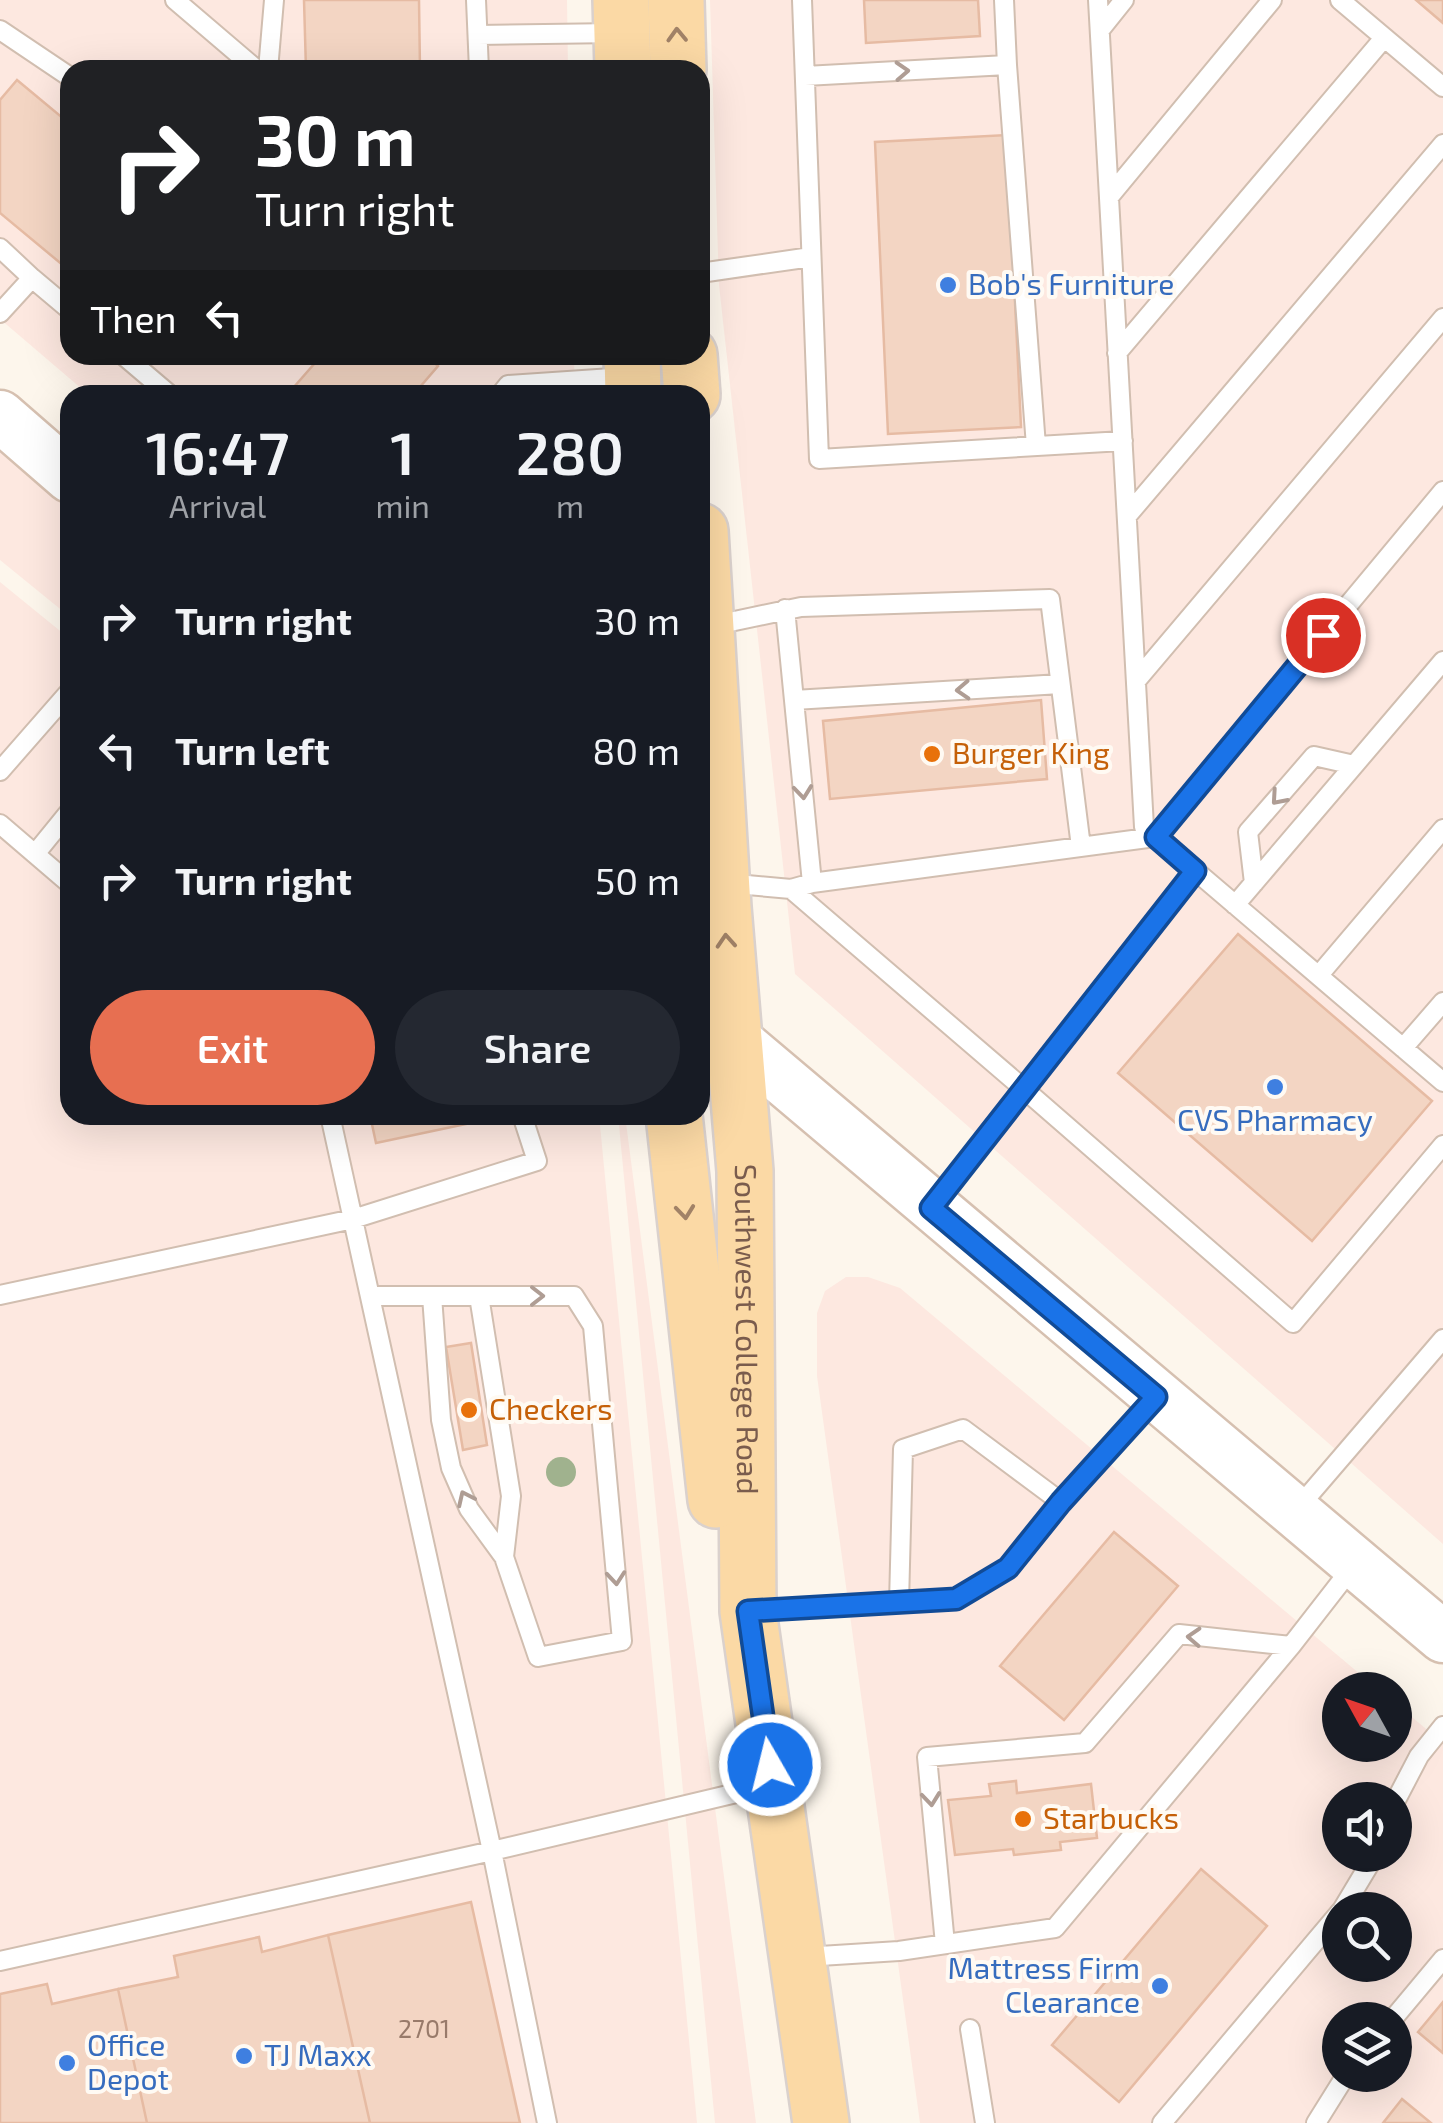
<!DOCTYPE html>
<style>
body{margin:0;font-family:"Exo 2",sans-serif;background:#242831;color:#f1f3f6;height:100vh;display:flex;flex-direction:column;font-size:38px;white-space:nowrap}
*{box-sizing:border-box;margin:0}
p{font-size:32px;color:#9ea1a6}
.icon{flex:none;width:55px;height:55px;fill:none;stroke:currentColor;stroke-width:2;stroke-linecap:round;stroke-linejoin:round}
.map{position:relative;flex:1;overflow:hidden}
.side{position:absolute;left:60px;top:385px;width:650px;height:740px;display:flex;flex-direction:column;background:#171b24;border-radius:30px;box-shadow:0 10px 40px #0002}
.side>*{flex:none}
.banner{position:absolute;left:60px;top:60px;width:650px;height:305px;border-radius:30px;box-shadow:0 10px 40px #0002;background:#202124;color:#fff;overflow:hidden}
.needle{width:65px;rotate:310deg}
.fabs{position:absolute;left:1322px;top:1672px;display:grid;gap:20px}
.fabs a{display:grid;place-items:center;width:90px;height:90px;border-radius:50%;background:#171b24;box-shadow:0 10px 40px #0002;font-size:50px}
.pin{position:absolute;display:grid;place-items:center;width:85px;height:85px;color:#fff;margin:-42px;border:5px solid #fff;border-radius:50%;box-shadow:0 2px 10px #0007}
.me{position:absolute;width:110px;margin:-55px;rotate:352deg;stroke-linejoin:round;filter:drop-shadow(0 0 8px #0008)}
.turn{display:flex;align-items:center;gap:35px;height:210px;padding:0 30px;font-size:45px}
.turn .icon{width:130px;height:130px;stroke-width:2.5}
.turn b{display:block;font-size:70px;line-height:85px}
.then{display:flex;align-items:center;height:95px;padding:0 30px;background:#0003;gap:20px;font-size:38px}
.eta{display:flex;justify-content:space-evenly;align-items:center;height:170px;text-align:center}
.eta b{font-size:60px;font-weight:600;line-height:70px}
.action{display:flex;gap:20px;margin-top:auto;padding:20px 30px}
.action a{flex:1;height:115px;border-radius:60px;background:#e76f51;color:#fff;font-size:40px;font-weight:600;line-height:115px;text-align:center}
.action a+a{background:#242831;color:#f1f3f6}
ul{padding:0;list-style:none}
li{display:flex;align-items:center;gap:30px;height:130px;padding:0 30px}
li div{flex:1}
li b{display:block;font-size:38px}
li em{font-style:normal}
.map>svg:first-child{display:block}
.commercial{fill:#fde8e0;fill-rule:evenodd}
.building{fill:#f3d5c3;stroke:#e6bba3;stroke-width:2.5}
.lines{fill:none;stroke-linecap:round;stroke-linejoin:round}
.lane-casing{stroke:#d1beb0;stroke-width:22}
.secondary-casing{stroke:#d6c0b0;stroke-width:55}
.primary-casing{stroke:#dad1cd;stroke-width:60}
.lane{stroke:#fff;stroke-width:18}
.secondary{stroke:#fff;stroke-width:50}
.primary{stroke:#fbd9a5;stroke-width:55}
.tree{fill:#a0b28e}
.oneway{stroke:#a18267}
.oneway2{stroke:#af9d94}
.route-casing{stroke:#114b97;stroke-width:25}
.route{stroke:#1a73e8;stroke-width:18}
.shop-dot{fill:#3f7fe0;stroke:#fffaf3;stroke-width:4}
.food-dot{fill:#e8710a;stroke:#fffaf3;stroke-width:4}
.labels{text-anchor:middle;stroke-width:8;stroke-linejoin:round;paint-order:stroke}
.number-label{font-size:25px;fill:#987a6a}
.shop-label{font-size:30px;fill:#366cbe;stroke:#fffaf3;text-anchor:start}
.food-label{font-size:30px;fill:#c56008;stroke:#fffaf3;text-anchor:start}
.street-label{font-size:30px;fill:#7a5c4d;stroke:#fffaf3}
</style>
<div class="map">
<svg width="1443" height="2123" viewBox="0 0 1443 2123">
<rect width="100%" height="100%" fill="#fdf6ec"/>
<!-- commercial -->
<path class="commercial" d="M0,0H567L568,70H70V355H574L575,395H89L0,319Z
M710,0H1443V1544L795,974L719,285Z
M0,443L70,503V617L0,560Z
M0,582L70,639V1115H599L697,2123H0Z
M618,1115H625L756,2123H715Z
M846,1277H868L900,1288L1379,1690H1340V1745H1395V1703L1443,1743V2123H920L817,1376V1313L825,1291ZM1340,1800H1395V1855H1340ZM1340,1910H1395V1965H1340ZM1340,2020H1395V2075H1340Z"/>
<!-- building -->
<path class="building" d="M304,0H419L420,70H306Z
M864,0H978L980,36L866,43Z
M1416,0H1443V23Z
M17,80L70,124V271L0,213V100Z
M1007,135L1021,427L888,434L875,142Z
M322,355H426L438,366L413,395H287Z
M1041,700L1047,779L830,799L823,721Z
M1238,934L1432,1101L1312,1241L1118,1073Z
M370,1115H485V1120L376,1143Z
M471,1343L487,1445L463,1450L446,1347Z
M1114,1532L1178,1586L1064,1720L1000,1666Z
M1016,1781L1017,1793L1091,1784L1097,1838L1060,1842L1061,1850L1014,1855L1013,1849L955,1855L948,1800L991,1796L989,1784Z
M1201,1869L1267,1926L1119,2102L1052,2045Z
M471,1902L520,2123H370L328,1935Z
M328,1935L370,2123H147L118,1989L178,1977L174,1956L259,1937L262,1952Z
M47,1984L52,2004L118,1989L147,2123H0V1994Z
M1443,2002V2053L1418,2032Z
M1402,2099L1431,2123H1383Z"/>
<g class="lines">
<defs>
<path id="lane" d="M175,0L257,70
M476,0L479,70
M802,0L819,459L1123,441
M1098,0L1144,827L1443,1082
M1340,0L1443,87
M0,30L70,77
M1100,30L1124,0
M478,35L617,33
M1007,65L1036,446
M268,70L274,0
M805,76L1007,65L1004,0
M1109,197L1272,0
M0,248L32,278L0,313
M700,273L811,257
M32,278L70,310
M1117,353L1384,38
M123,355L170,395
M500,395L508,385L627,377
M1127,516L1443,144
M785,609L812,883
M711,626L801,607L1050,599L1081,847
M1136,681L1443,318
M794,700L1060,684
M0,771L70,691
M0,824L70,884
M35,854L70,811
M725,883L791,889L812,883L1155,837L1443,491
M1254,883L1248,832L1314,756L1354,765
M791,889L1024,1089L1195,871
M1235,905L1443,661
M1319,975L1443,829
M1403,1048L1443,1002
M330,1115L492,1851L547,2123
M934,1204L1024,1089L1293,1323L1443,1145
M0,1295L353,1219L537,1161L522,1115
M370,1296H574L593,1326L622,1641L538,1657L504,1557L469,1509L451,1468L441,1420L432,1296
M479,1296L511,1496L504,1557
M1297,1509L1443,1339
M899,1603L903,1449L963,1429L1061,1502
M754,1611L956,1599L1007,1568L1061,1502L1156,1397
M1395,1802L1419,1756L1443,1726
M1342,1910L1375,1855
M945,1944L927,1757L1085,1743L1179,1634L1291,1646
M804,1957L899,1951L1055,1928L1291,1646L1354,1565
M0,1961L492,1851L749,1790
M1392,2020L1443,1959
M970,2029L985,2123
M1162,2123L1340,1912
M1316,2123L1346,2075"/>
<path id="secondary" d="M0,416L70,477
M700,1010L1443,1637"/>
<g id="primary">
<path d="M621,0L623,70"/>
<path d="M676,0L678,70"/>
<path d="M632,355L633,395"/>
<path d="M689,355L692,395"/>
<path id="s1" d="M700,531L723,907L745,1171L748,1611L821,2123"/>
<path d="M674,1115L716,1500"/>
</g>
</defs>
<!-- lane casing -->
<use href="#lane" class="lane-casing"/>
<!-- secondary casing -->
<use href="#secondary" class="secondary-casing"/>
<!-- primary casing -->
<use href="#primary" class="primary-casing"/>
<!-- lane -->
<use href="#lane" class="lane"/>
<!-- secondary -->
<use href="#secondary" class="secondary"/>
<!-- primary -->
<use href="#primary" class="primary"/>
</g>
<!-- trees -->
<circle class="tree" cx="561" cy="1472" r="15"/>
<!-- one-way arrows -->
<defs><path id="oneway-chevron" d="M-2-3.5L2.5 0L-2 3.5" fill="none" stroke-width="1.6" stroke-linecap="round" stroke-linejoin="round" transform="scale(2.5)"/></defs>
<g class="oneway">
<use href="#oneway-chevron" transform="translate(677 35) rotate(-92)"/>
<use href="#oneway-chevron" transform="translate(726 941) rotate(-94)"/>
<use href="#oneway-chevron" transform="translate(685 1212) rotate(84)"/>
</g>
<g class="oneway2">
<use href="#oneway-chevron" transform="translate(902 71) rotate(-3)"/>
<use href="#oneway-chevron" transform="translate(963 690) rotate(177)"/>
<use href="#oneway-chevron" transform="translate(803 792) rotate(84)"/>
<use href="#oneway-chevron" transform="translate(1278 798) rotate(131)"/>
<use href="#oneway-chevron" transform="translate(537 1296)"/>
<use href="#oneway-chevron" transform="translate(465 1498) rotate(-115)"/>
<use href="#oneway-chevron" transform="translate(616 1578) rotate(85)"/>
<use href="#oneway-chevron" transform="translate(1194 1637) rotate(-177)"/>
<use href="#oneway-chevron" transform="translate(931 1799) rotate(84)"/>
</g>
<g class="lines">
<defs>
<path id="route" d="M770,1765L748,1611L956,1599L1008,1568L1061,1502L1156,1397L931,1208L1195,871L1156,837L1323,635"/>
</defs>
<!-- route casing -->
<use href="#route" class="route-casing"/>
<!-- route -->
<use href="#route" class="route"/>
</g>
<!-- markers -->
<g class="shop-dot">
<circle cx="948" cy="285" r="10"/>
<circle cx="1275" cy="1087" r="10"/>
<circle cx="1160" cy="1986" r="10"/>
<circle cx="244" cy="2056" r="10"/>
<circle cx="67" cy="2063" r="10"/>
</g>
<g class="food-dot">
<circle cx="932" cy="754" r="10"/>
<circle cx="469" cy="1410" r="10"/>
<circle cx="1023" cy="1819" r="10"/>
</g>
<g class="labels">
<!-- number labels -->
<g class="number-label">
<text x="424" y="2038">2701</text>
</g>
<!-- shop labels -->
<g class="shop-label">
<text x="968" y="295">Bob's Furniture</text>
<text x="1275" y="1131" text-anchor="middle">CVS Pharmacy</text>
<text x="1140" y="1979" text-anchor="end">Mattress Firm<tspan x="1140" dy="34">Clearance</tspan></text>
<text x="87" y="2056">Office<tspan x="87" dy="34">Depot</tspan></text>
<text x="264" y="2066">TJ Maxx</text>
</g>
<!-- food labels -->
<g class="food-label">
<text x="952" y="764">Burger King</text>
<text x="489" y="1420">Checkers</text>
<text x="1043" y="1829">Starbucks</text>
</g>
<!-- street labels -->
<g class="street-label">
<text dy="10" stroke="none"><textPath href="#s1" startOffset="800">Southwest College Road</textPath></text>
</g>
</g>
</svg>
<div class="fabs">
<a><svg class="needle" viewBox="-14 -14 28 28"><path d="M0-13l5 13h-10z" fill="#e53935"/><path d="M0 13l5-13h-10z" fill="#9ea1a6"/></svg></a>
<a><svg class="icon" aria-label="sound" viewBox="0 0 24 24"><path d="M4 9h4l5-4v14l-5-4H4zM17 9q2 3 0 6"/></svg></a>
<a><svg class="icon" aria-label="search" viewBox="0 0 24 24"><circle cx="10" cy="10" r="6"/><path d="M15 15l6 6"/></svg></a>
<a><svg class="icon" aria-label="layers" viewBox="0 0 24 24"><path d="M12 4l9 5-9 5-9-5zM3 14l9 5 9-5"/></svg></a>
</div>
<div class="pin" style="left:1323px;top:635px;background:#d93025"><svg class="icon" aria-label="arrive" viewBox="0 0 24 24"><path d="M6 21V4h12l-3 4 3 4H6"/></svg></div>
<svg class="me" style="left:770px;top:1765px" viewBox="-20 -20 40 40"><circle r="17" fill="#1a73e8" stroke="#fff" stroke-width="3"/><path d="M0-11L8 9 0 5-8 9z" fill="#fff"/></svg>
<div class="banner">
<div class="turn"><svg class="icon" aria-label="right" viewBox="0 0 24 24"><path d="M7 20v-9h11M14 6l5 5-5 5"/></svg><div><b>30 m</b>Turn right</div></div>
<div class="then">Then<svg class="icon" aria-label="left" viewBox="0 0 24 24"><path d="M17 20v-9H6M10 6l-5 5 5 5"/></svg></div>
</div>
<section class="side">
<div class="eta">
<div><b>16:47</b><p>Arrival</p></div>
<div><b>1</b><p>min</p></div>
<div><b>280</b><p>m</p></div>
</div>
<ul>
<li><svg class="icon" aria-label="right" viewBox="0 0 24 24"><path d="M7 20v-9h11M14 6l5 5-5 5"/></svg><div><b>Turn right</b></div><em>30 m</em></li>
<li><svg class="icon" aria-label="left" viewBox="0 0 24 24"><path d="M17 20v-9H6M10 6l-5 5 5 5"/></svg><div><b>Turn left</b></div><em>80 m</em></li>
<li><svg class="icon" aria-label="right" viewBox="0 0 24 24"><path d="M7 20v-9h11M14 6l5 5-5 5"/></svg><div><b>Turn right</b></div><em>50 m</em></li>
</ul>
<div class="action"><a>Exit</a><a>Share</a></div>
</section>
</div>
